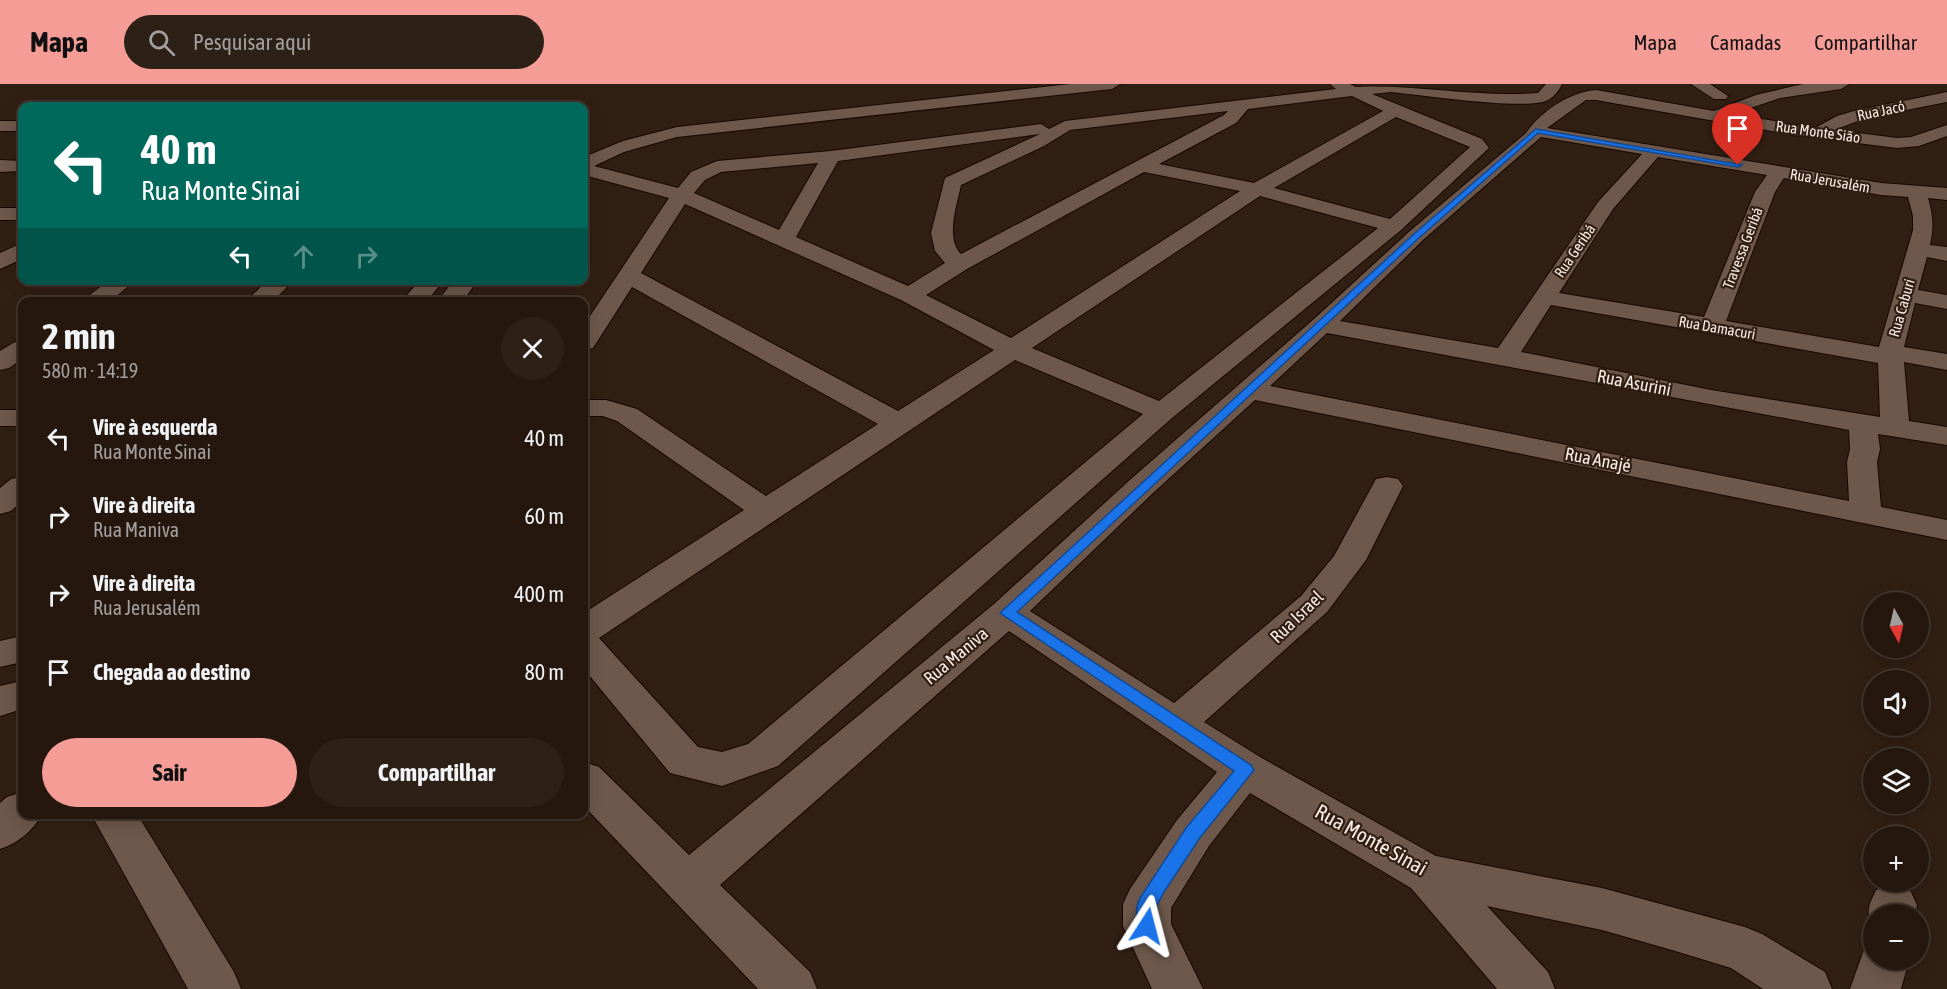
<!DOCTYPE html>
<html lang="pt">
<meta charset="utf-8">
<style>
body{margin:0;font-family:"Asap Condensed",sans-serif;background:#2d2017;color:#f1f3f6;height:100vh;display:flex;flex-direction:column;font-size:22px;white-space:nowrap}
*{box-sizing:border-box;margin:0}
p{font-size:20px;color:#a39f9e}
.icon{flex:none;width:33px;height:33px;fill:none;stroke:currentColor;stroke-width:2;stroke-linecap:round;stroke-linejoin:round}
.map{position:relative;flex:1;overflow:hidden}
.side{position:absolute;left:18px;top:213px;width:570px;height:522px;display:flex;flex-direction:column;background:#25170e;border-radius:12px;box-shadow:0 3px 15px #0003,0 0 0 2px #42362e}
.side>*{flex:none}
.top-card{position:absolute;left:18px;top:18px;width:570px;height:183px;border-radius:12px;box-shadow:0 3px 15px #0003,0 0 0 2px #42362e;background:#00695c;color:#fff;overflow:hidden}
.needle{width:39px;rotate:172deg}
.tools{position:absolute;left:1863px;top:508px;display:grid;gap:12px}
.tools a{display:grid;place-items:center;width:66px;height:66px;border-radius:50%;background:#25170e;box-shadow:0 3px 15px #0003,0 0 0 2px #42362e;font-size:30px}
.pin{position:absolute;display:grid;place-items:center;width:51px;height:51px;color:#fff;margin:-62px -26px;border-radius:50% 50% 50% 0;rotate:-45deg;box-shadow:0 0 6px #0007}
.pin .icon{rotate:45deg}
.me{position:absolute;width:66px;margin:-33px;rotate:9deg;stroke-linejoin:round;filter:drop-shadow(0 0 4px #0008)}
.turn{display:flex;align-items:center;gap:21px;height:126px;padding:0 24px;font-size:27px}
.turn .icon{width:78px;height:78px;stroke-width:2.5}
.turn b{display:block;font-size:42px;line-height:51px}
.lanes{display:flex;align-items:center;height:57px;padding:0 24px;background:#0003;justify-content:center;gap:30px;direction:ltr}
.lanes .off{opacity:.35}
.round{display:grid;place-items:center;flex:none;width:63px;height:63px;border-radius:32px;background:#2d2017}
.overview{display:flex;align-items:center;justify-content:space-between;height:102px;padding:0 24px}
h1{font-size:36px;font-weight:700;line-height:45px}
.cta{display:flex;gap:12px;margin-top:auto;padding:12px 24px}
.cta a{flex:1;height:69px;border-radius:36px;background:#f59c96;color:#111;font-size:24px;font-weight:700;line-height:69px;text-align:center}
.cta a+a{background:#2d2017;color:#f1f3f6}
ul{padding:0;list-style:none}
li{display:flex;align-items:center;gap:18px;height:78px;padding:0 24px}
li div{flex:1}
li b{display:block;font-size:22px}
li em{font-style:normal}
header{display:flex;align-items:center;gap:36px;box-sizing:border-box;height:84px;padding:0 30px;background:#f59c96;color:#111}
header strong{font-size:28px}
nav{display:flex;gap:33px;margin-inline-start:auto;font-size:21px}
.search{width:420px;height:54px;background:#2d2017;display:flex;align-items:center;gap:15px;box-sizing:border-box;padding:0 21px;border-radius:33px;color:#a39f9e;font-size:22px}
.map>svg:first-child{display:block}
.lines{fill:none;stroke-linecap:round;stroke-linejoin:round}
.street-casing{stroke:#180801;stroke-width:2}
.street{fill:#6d584b;fill-rule:evenodd}
.route{fill:#1a73e8;stroke:#114b97;stroke-width:1.5}
.labels{text-anchor:middle;stroke-width:4.5;stroke-linejoin:round;paint-order:stroke}
.far-street-label{font-size:15px;fill:#f9ece4;stroke:#311f13}
.street-label{font-size:18px;fill:#f9ece4;stroke:#311f13}
.near-street-label{font-size:21px;fill:#f9ece4;stroke:#311f13}
</style>
<header>
<strong>Mapa</strong>
<div class="search"><svg class="icon" aria-label="search" viewBox="0 0 24 24"><circle cx="10" cy="10" r="6"/><path d="M15 15l6 6"/></svg>Pesquisar aqui</div>
<nav><a>Mapa</a><a>Camadas</a><a>Compartilhar</a></nav>
</header>
<div class="map">
<svg width="1947" height="905" viewBox="0 0 1947 905">
<rect width="100%" height="100%" fill="#311f13"/>
<g class="lines">
<defs>
<path id="street" d="M1070,0H1120L1112,5L677,53L624,68L594,82L678,104L691,88L717,77L831,67L1041,40L1049,45L1065,37L1336,5L1330,0H1350L1356,3C1417,0 1477,14 1538,9L1546,0H1562C1559,7 1553,14 1546,17C1522,26 1422,11 1391,8L1372,10L1482,55L1489,64L1401,146L1172,334L778,682L722,702L670,689L584,585V529L744,426L617,337L603,332H584V316H606L637,325L766,412L878,340L632,203L593,264L584,266V241L669,114L584,91V73L623,57L677,43ZM1352,12L1383,27L1254,99L1159,80L1236,39L1248,25ZM1228,27L1224,31L961,170C945,154 957,121 961,101L1044,62L1070,46ZM1396,33L1470,63L1390,135L1274,104ZM1040,50L945,94L931,149L935,167L945,179L908,202L796,153L838,77ZM818,79L779,146L694,109L705,96L721,88ZM1144,88L1240,107L1011,254L926,211L967,185ZM1260,112L1378,144L1159,317L1032,264ZM685,120L901,216L994,266L898,327L641,189ZM1015,276L1143,330L748,660L722,668L698,663L599,554Z
M1691,0H1710L1728,12L1726,15H1714Z
M1803,0H1849L1841,5L1780,14L1733,30L1815,44L1837,32L1854,27L1947,8V18L1866,34L1834,46L1897,54L1911,53L1947,41V52L1919,62L1897,64L1794,51L1596,16H1586L1547,44L1881,99L1947,104V116L1928,114C1933,131 1934,143 1930,161L1947,163V177L1927,173L1918,206L1947,211V225L1915,219L1904,263L1947,270V286L1904,278L1909,337L1947,343V361L1878,350L1880,365L1877,378L1881,423L1947,436V456L1255,316L1153,409L1030,527L1174,619L1301,512L1334,472L1376,395L1387,393L1398,395L1403,402L1366,476L1327,528L1204,638L1260,673L1436,772L1602,804L1745,843L1762,850L1825,888L1832,905H1763L1731,884L1672,866L1602,846L1487,822L1548,888L1555,905H1497L1411,804L1250,709L1209,762L1171,824V840L1203,905H1152L1123,842V820L1130,805L1177,736L1217,688L1009,547L720,801L810,888L817,905H758L584,722V678L599,683L689,771L994,520L1131,395L1313,236L1410,147L1526,49C1541,27 1570,8 1596,6L1714,27L1756,11ZM1541,53L1642,70L1598,118L1498,264L1340,237L1424,155ZM1658,73L1767,91L1755,108L1704,233L1559,209L1613,125ZM1784,94L1881,111L1908,113L1913,132V146L1879,263L1726,237L1775,108ZM1551,221L1878,279L1880,333L1711,306L1521,268ZM1327,249L1849,346L1850,365L1847,378L1849,417L1270,302Z
M0,37H22V47H0Z
M0,76L22,77V87L0,88Z
M0,124H22V136H0Z
M22,159V175L0,185V169Z
M109,196H136L109,218H81Z
M268,196H294L272,218H245Z
M420,196H444L426,218H401Z
M454,196H478L462,218H437Z
M22,256V275L9,284L0,286V267L13,259Z
M0,326H22V342H0Z
M22,393V417L11,427L0,430V404L11,395Z
M22,552V578L0,583V557Z
M22,597V625L0,632V602Z
M22,708V730H42C33,747 18,759 0,765V719L7,713Z
M91,730H137L234,888L241,905H188Z
M1893,800L1910,806L1917,821L1915,831H1874V845C1865,827 1868,824 1876,806Z
M1874,857V876H1909L1901,905H1850L1866,860Z"/>
</defs>
<!-- street casing -->
<use href="#street" class="street-casing"/>
<!-- street -->
<use href="#street" class="street"/>
</g>
<!-- route -->
<path class="route" d="M1536,45L1742,81L1738,83L1538,49L1420,153L1017,528L1251,681L1254,686L1199,755L1164,808L1157,821V842L1154,848L1147,851L1140,848C1135,838 1135,824 1140,814L1186,744L1234,687L1000,529L1414,150Z"/>
<g class="labels">
<!-- far-street labels -->
<g class="far-street-label">
<text transform="translate(1881 27) rotate(-12)" y="5">Rua Jacó</text>
<text transform="translate(1818 48) rotate(8)" y="5">Rua Monte Sião</text>
<text transform="translate(1830 97) rotate(10)" y="5">Rua Jerusalém</text>
<text transform="translate(1743 164) rotate(-69)" y="5">Travessa Geribá</text>
<text transform="translate(1575 167) rotate(-56)" y="5">Rua Geribá</text>
<text transform="translate(1902 224) rotate(-74)" y="5">Rua Caburi</text>
<text transform="translate(1717 244) rotate(10)" y="5">Rua Damacuri</text>
</g>
<!-- street labels -->
<g class="street-label">
<text transform="translate(1634 299) rotate(11)" y="6">Rua Asurini</text>
<text transform="translate(1598 376) rotate(11)" y="6">Rua Anajé</text>
<text transform="translate(1297 533) rotate(-44)" y="6">Rua Israel</text>
<text transform="translate(956 572) rotate(-40)" y="6">Rua Maniva</text>
</g>
<!-- near-street labels -->
<g class="near-street-label">
<text transform="translate(1371 756) rotate(29)" y="7">Rua Monte Sinai</text>
</g>
</g>
</svg>
<div class="tools">
<a><svg class="needle" viewBox="-14 -14 28 28"><path d="M0-13l5 13h-10z" fill="#e53935"/><path d="M0 13l5-13h-10z" fill="#a39f9e"/></svg></a>
<a><svg class="icon" aria-label="sound" viewBox="0 0 24 24"><path d="M4 9h4l5-4v14l-5-4H4zM17 9q2 3 0 6"/></svg></a>
<a><svg class="icon" aria-label="layers" viewBox="0 0 24 24"><path d="M12 4l9 5-9 5-9-5zM3 14l9 5 9-5"/></svg></a>
<a>+</a>
<a>−</a>
</div>
<div class="pin" style="left:1738px;top:81px;background:#d93025"><svg class="icon" aria-label="arrive" viewBox="0 0 24 24"><path d="M6 21V4h12l-3 4 3 4H6"/></svg></div>
<svg class="me" style="left:1147px;top:842px" viewBox="-20 -20 40 40"><path d="M0-17L14 15 0 8-14 15z" fill="#1a73e8" stroke="#fff" stroke-width="4"/></svg>
<div class="top-card">
<div class="turn"><svg class="icon" aria-label="left" viewBox="0 0 24 24"><path d="M17 20v-9H6M10 6l-5 5 5 5"/></svg><div><b>40 m</b>Rua Monte Sinai</div></div>
<div class="lanes"><svg class="icon" aria-label="left" viewBox="0 0 24 24"><path d="M17 20v-9H6M10 6l-5 5 5 5"/></svg><svg class="icon off" aria-label="ahead" viewBox="0 0 24 24"><path d="M12 20V5M6 11l6-6 6 6"/></svg><svg class="icon off" aria-label="right" viewBox="0 0 24 24"><path d="M7 20v-9h11M14 6l5 5-5 5"/></svg></div>
</div>
<section class="side">
<div class="overview"><div><h1>2 min</h1><p>580 m · 14:19</p></div><a class="round"><svg class="icon" aria-label="close" viewBox="0 0 24 24"><path d="M6 6l12 12M18 6L6 18"/></svg></a></div>
<ul>
<li><svg class="icon" aria-label="left" viewBox="0 0 24 24"><path d="M17 20v-9H6M10 6l-5 5 5 5"/></svg><div><b>Vire à esquerda</b><p>Rua Monte Sinai</p></div><em>40 m</em></li>
<li><svg class="icon" aria-label="right" viewBox="0 0 24 24"><path d="M7 20v-9h11M14 6l5 5-5 5"/></svg><div><b>Vire à direita</b><p>Rua Maniva</p></div><em>60 m</em></li>
<li><svg class="icon" aria-label="right" viewBox="0 0 24 24"><path d="M7 20v-9h11M14 6l5 5-5 5"/></svg><div><b>Vire à direita</b><p>Rua Jerusalém</p></div><em>400 m</em></li>
<li><svg class="icon" aria-label="arrive" viewBox="0 0 24 24"><path d="M6 21V4h12l-3 4 3 4H6"/></svg><div><b>Chegada ao destino</b></div><em>80 m</em></li>
</ul>
<div class="cta"><a>Sair</a><a>Compartilhar</a></div>
</section>
</div>
